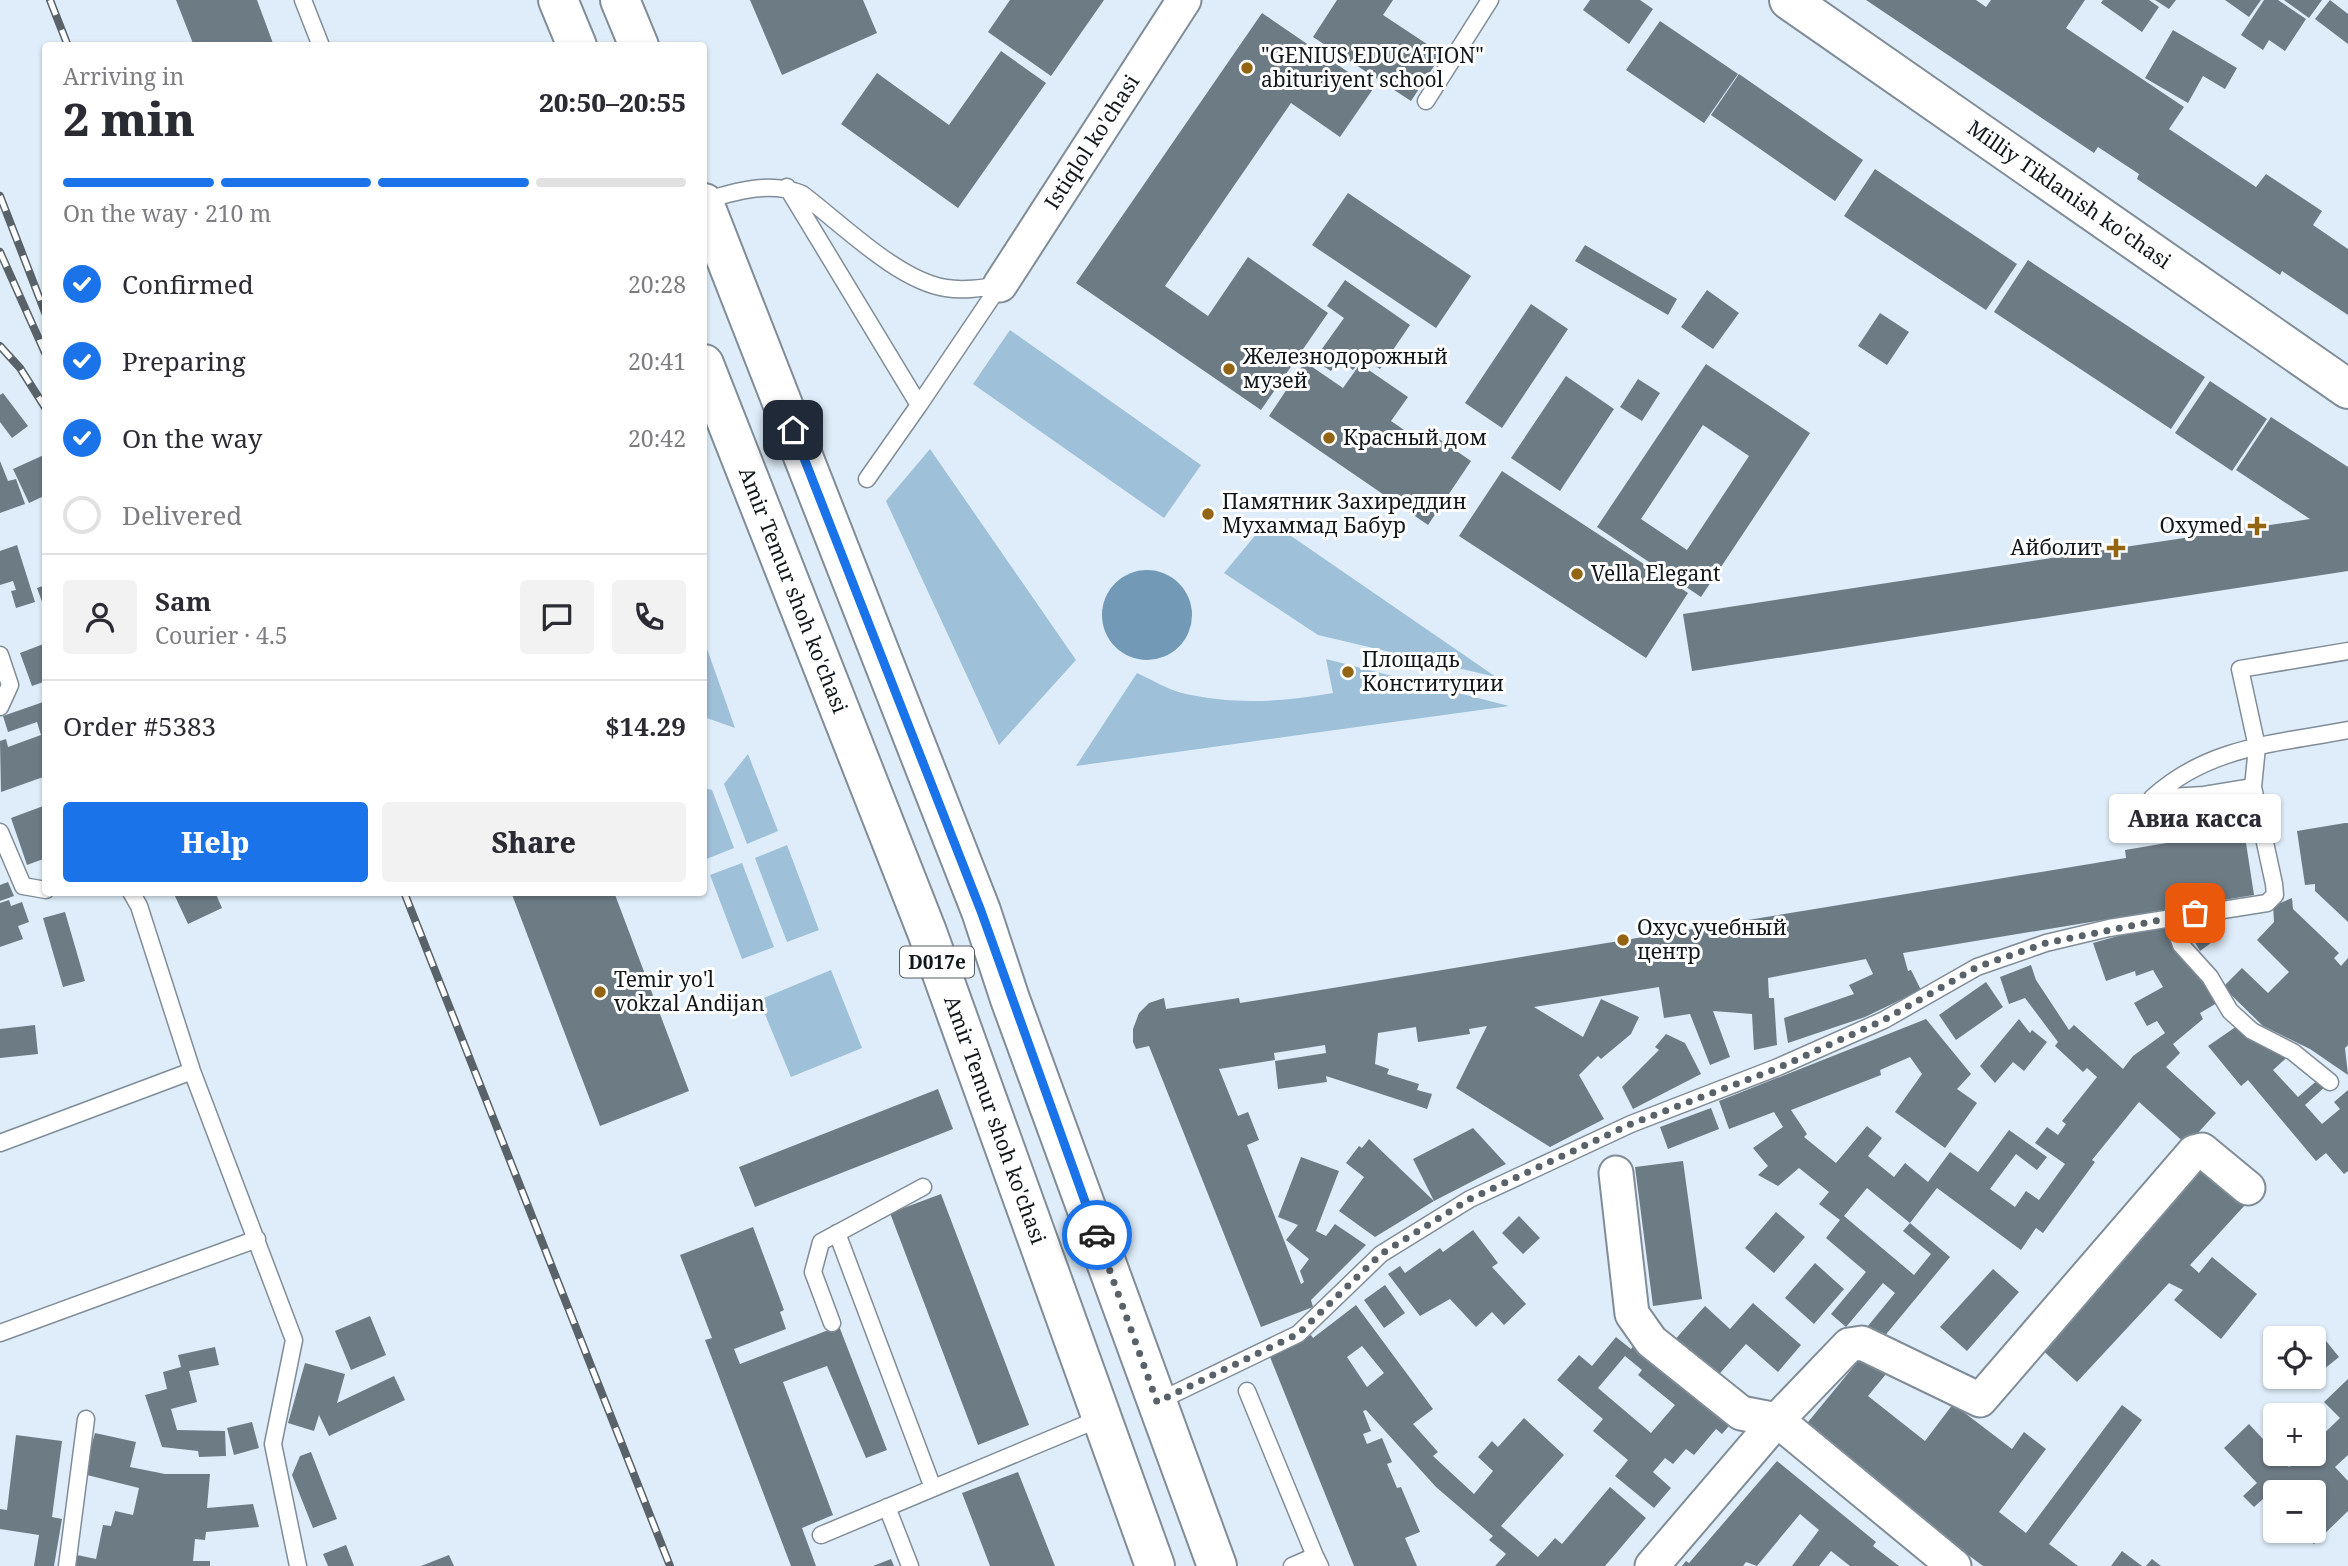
<!DOCTYPE html>
<html lang="en">
<head>
<meta charset="utf-8">
<style>
  body { margin:0; font-family:"Noto Serif",serif; background:#f2f2f3; color:#2b2b33; height:100vh; display:flex; flex-direction:column; font-size:26px; white-space:nowrap }
  * { box-sizing:border-box; margin:0 }
  p { font-size:23px; color:#7c7c81 }
  .icon { flex:none; width:38px; height:38px; fill:none; stroke:currentColor; stroke-width:2; stroke-linecap:round; stroke-linejoin:round }
  .map { position:relative; flex:1; overflow:hidden }
  .side { position:absolute; left:42px; top:42px; width:665px; height:854px; display:flex; flex-direction:column; background:#fff; border-radius:7px; box-shadow:0 2px 5px #0004 }
  .side>* { flex:none }
  .tools { position:absolute; left:2263px; top:1326px; display:grid; gap:14px }
  .tools a { display:grid; place-items:center; width:63px; height:63px; border-radius:7px; background:#fff; box-shadow:0 2px 5px #0004; font-size:35px }
  .pin { position:absolute; display:grid; place-items:center; width:60px; height:60px; color:#fff; margin:-30px; border-radius:14px; box-shadow:0 4px 10px #0006 }
  .courier { position:absolute; display:grid; place-items:center; width:70px; height:70px; margin:-35px; border:5px solid #1a73e8; border-radius:50%; background:#fff; color:#222; box-shadow:0 2px 9px #0007 }
  .bubble { position:absolute; height:49px; border-radius:7px; background:#fff; box-shadow:0 2px 5px #0004; font-size:23px; font-weight:800; line-height:49px; text-align:center }
  .overview em { font-style:normal; font-weight:800 }
  .overview div { display:flex; flex-direction:column-reverse }
  .overview { display:flex; align-items:center; justify-content:space-between; height:119px; padding:0 21px }
  h1 { font-size:46px; font-weight:800; line-height:52px }
  .bar { display:grid; grid-template-columns:repeat(4,1fr); gap:10px 7px; align-content:center; height:84px; padding:0 21px }
  .bar i { height:9px; border-radius:5px; background:#e1e1e2 }
  .bar .active { background:#1a73e8 }
  .bar p { grid-column:span 4 }
  .line { display:flex; align-items:center; gap:18px; padding:0 21px; border-top:2px solid #e1e1e2 }
  .line div { flex:1 }
  .round { display:grid; place-items:center; flex:none; width:74px; height:74px; border-radius:7px; background:#f2f2f3 }
  ol { padding:0 21px; list-style:none }
  li { display:flex; align-items:center; gap:21px; height:77px }
  li p { margin-inline-start:auto }
  li .icon { padding:7px; border-radius:50%; background:#1a73e8; color:#fff; stroke-width:4 }
  li:last-child { color:#7c7c81 }
  li i { width:38px; height:38px; border:4px solid #e1e1e2; border-radius:50% }
  .action { display:flex; gap:14px; margin-top:auto; padding:14px 21px }
  .action a { flex:1; height:80px; border-radius:7px; background:#1a73e8; color:#fff; font-size:28px; font-weight:800; line-height:80px; text-align:center }
  .action a+a { background:#f2f2f3; color:#2b2b33 }
  .map>svg:first-child { display:block }
  .green { fill:#9ec0d9 }
  .water { fill:#729ab6 }
  .building { fill:#6d7b85; fill-rule:evenodd }
  .lines { fill:none; stroke-linecap:round; stroke-linejoin:round }
  .service-casing { stroke:#808d98; stroke-width:19 }
  .minor-casing { stroke:#808d98; stroke-width:37 }
  .tertiary-casing { stroke:#808d98; stroke-width:42 }
  .primary-casing { stroke:#808d98; stroke-width:42 }
  .service { stroke:#fff; stroke-width:16 }
  .minor { stroke:#fff; stroke-width:33 }
  .tertiary { stroke:#fff; stroke-width:38 }
  .primary { stroke:#fff; stroke-width:38 }
  .rail-casing { stroke:#596268; stroke-width:8 }
  .rail { stroke:#fff; stroke-width:5; stroke-dasharray:16; stroke-linecap:butt }
  .done { stroke:#596268; stroke-width:7; stroke-dasharray:0 12.6 }
  .route { stroke:#1a73e8; stroke-width:9 }
  .poi-dot { fill:#936412; stroke:#fff; stroke-width:2.5 }
  .labels { text-anchor:middle; stroke-width:6; stroke-linejoin:round; paint-order:stroke }
  .shield { fill:#fff; stroke:#585d5f; stroke-width:2 }
  .shield-label { font-size:19px; font-weight:bold; fill:#11171a }
  .poi-label { font-size:21px; fill:#11171a; stroke:#fff; text-anchor:start }
  .street-label { font-size:21px; fill:#11171a; stroke:#fff }
</style>
</head>
<body>
<div class="map">
<svg width="2348" height="1566" viewBox="0 0 2348 1566">
  <rect width="100%" height="100%" fill="#deedf9"/>
  <path class="green" d="M1010,330L1201,465L1164,518L973,384Z
    M930,449L1076,660L999,745L886,501Z
    M1268,520L1496,677L1318,635L1224,573Z
    M705,643L735,728L704,717Z
    M1326,659L1509,706L1076,766L1137,673C1152,680 1167,689 1182,693C1232,705 1283,702 1333,693Z
    M748,754L778,831L747,844L724,784Z
    M704,788L712,790L734,848L704,860Z
    M787,845L819,930L787,942L755,858Z
    M742,863L774,947L742,959L710,875Z
    M831,970L862,1048L791,1077L759,1000Z"/>
  <path class="water" d="M1102 615a45 45 0 1 1 90 0a45 45 0 1 1-90 0Z"/>
  <path class="building" d="M176,0H257L274,46H194Z
    M750,0H863L877,33L782,75Z
    M1010,0H1104L1051,76L988,32Z
    M1337,0H1393L1383,15L1442,54L1411,101L1313,37Z
    M1590,0H1640L1653,9L1629,44L1583,10Z
    M1866,0H1976L1986,7L1991,0H2085L2066,28L2184,107L2169,129L2256,187L2266,174L2322,211L2313,225L2348,249V315L2282,271L2280,275L2137,179L2139,174L2098,147L2094,153Z
    M2103,0H2149L2159,7L2142,32L2101,3Z
    M2155,0H2176L2169,9Z
    M2225,0H2261L2249,17Z
    M2264,0H2278L2306,19L2285,51L2269,40L2263,50L2241,35Z
    M2284,0H2322L2309,18Z
    M2330,0L2348,14V44L2315,19Z
    M1262,13L1373,89L1340,137L1291,103L1165,286L1208,316L1248,257L1328,313L1261,410L1076,283Z
    M1660,21L1738,74L1704,123L1626,70Z
    M2173,30L2237,68L2225,89L2203,76L2188,103L2145,78Z
    M1001,51L1046,83L958,208L841,124L877,73L949,125Z
    M1739,74L1863,160L1835,201L1711,115Z
    M1875,169L2017,264L1986,310L1844,216Z
    M1348,193L1471,276L1436,328L1312,245Z
    M1585,245L1677,299L1668,315L1575,261Z
    M2028,260L2205,377L2171,429L1994,312Z
    M1345,280L1410,325L1380,369L1363,357L1353,370L1339,360L1331,371L1314,360L1344,318L1327,306Z
    M1707,290L1739,313L1713,349L1681,327Z
    M1531,304L1568,329L1502,428L1465,403Z
    M1880,313L1909,332L1887,365L1858,346Z
    M1305,362L1343,388L1360,364L1408,397L1391,421L1432,449L1439,439L1471,461L1428,525L1269,416Z
    M1706,364L1810,433L1701,597L1597,527ZM1703,425L1749,456L1687,550L1641,519Z
    M1566,376L1614,409L1560,491L1511,458Z
    M1638,379L1660,393L1642,421L1620,407Z
    M2210,381L2267,419L2232,471L2175,433Z
    M3,393L28,426L12,438L0,422V395Z
    M2271,417L2348,467V571L1692,671L1683,614L2310,519L2236,470Z
    M46,454V495L29,503L13,469Z
    M0,461L8,481L16,479L25,504L0,513Z
    M1502,471L1688,593L1646,658L1459,536Z
    M17,545L35,602L16,608L11,591L16,590L13,581L0,585V551Z
    M46,585V610H45L37,588Z
    M46,643V681L32,686L20,653Z
    M46,701V776L1,792L0,741L6,739L8,747L41,735L37,722L8,732L3,716Z
    M46,805V858L27,865L11,818Z
    M2345,823H2348V922L2315,891V884L2305,885L2297,831Z
    M2244,830L2254,895L1903,953L1908,971L1911,970L1921,990L1865,1017L1788,1043L1784,1018L1854,994L1849,985L1873,974L1866,959L1768,978L1769,998H1774L1777,1045L1754,1050L1752,1014L1713,1011L1730,1057L1710,1065L1690,1014L1664,1018L1659,987L1534,1007L1583,1037L1601,999L1639,1017L1631,1034L1601,1059L1598,1056L1579,1075L1604,1119L1550,1147L1456,1088L1487,1026L1469,1029L1470,1034L1418,1042L1416,1027L1378,1033L1375,1064L1389,1069L1387,1074L1419,1084L1417,1090L1432,1094L1427,1109L1326,1076L1327,1082L1278,1089L1275,1061L1326,1053L1325,1045L1274,1053L1275,1060L1219,1069L1238,1116L1248,1112L1259,1140L1247,1145L1301,1284L1304,1282L1300,1271L1309,1259L1286,1240L1298,1225L1278,1217L1301,1157L1339,1171L1316,1231L1326,1236L1335,1224L1366,1245L1311,1300L1313,1307L1261,1327L1149,1046L1136,1049L1133,1042V1029L1139,1013L1149,1003L1164,998L1166,1009L1239,998L1240,1003L1265,999L2126,858L2125,850Z
    M8,882L14,896L0,901V885Z
    M173,892H215L222,908L188,924Z
    M511,892H614L689,1091L600,1126Z
    M2292,898L2293,909L2339,953L2334,958L2341,966L2348,958V1045L2345,1048L2348,1075L2310,1049L2263,1026L2223,987L2242,968L2268,993L2289,972L2257,940L2274,922L2273,906Z
    M9,900L11,906L22,902L29,922L18,926L23,939L0,947V903Z
    M65,912L85,981L63,987L43,918Z
    M2210,915L2223,934L2200,951L2186,927Z
    M2164,923L2174,950L2203,977L2217,1003L2200,1013L2203,1019L2173,1044L2180,1053L2166,1067L2216,1113L2187,1145L2139,1102L2092,1160L2095,1162L2043,1233L2036,1228L2021,1250L1937,1188L1910,1223L1950,1257L1878,1344L1863,1332L1895,1293L1883,1283L1846,1327L1831,1314L1866,1272L1826,1238L1840,1220L1819,1204L1829,1192L1799,1168L1778,1186L1758,1175L1768,1166L1753,1148L1783,1127L1774,1112L1729,1129L1719,1101L1926,1019L1971,1074L1957,1089L1977,1103L1945,1148L1895,1112L1922,1074L1910,1057L1880,1070L1881,1075L1791,1110L1807,1134L1804,1137L1836,1163L1867,1126L1882,1138L1868,1156L1894,1177L1905,1163L1928,1182L1950,1152L1978,1172L2009,1130L2047,1157L2037,1170L2016,1154L1990,1189L2015,1207L2026,1191L2039,1200L2065,1164L2035,1143L2047,1127L2058,1135L2066,1124L2062,1121L2097,1077L2087,1068L2083,1072L2055,1046L2058,1042L2025,998L2009,1004L2000,977L2031,965L2036,980L2069,1030L2074,1025L2123,1069L2133,1056L2165,1033L2157,1021L2147,1026L2134,1003L2163,987L2153,970L2136,976L2135,971L2106,981L2093,943ZM1867,1188L1910,1223L1903,1231L1931,1254L1914,1275L1844,1216Z
    M1986,982L2003,1007L1956,1040L1939,1015Z
    M2019,1019L2030,1033L2032,1030L2047,1042L2024,1071L2013,1062L1995,1083L1980,1066Z
    M2240,1024L2292,1053L2273,1070L2298,1097L2320,1078L2327,1085L2305,1105L2322,1124L2340,1109L2334,1102L2348,1090V1171L2344,1174L2326,1153L2316,1161L2248,1080L2241,1086L2208,1046Z
    M35,1025L38,1054L0,1058V1029Z
    M1666,1034L1685,1043L1701,1074L1633,1109L1622,1087L1659,1050L1655,1047Z
    M938,1089L953,1129L755,1207L739,1167Z
    M1711,1108L1719,1129L1668,1149L1660,1127Z
    M1473,1128L1506,1164L1434,1201L1375,1237L1339,1211L1364,1177L1346,1163L1359,1146L1362,1148L1369,1139L1434,1201L1413,1159Z
    M1683,1161L1702,1299L1653,1306L1635,1167Z
    M2201,1165L2245,1205L2190,1265L2199,1273L2212,1257L2257,1294L2221,1339L2174,1300L2183,1290L2169,1283L2077,1382L2037,1345Z
    M941,1194L1029,1425L978,1445L890,1213Z
    M1776,1212L1805,1237L1774,1273L1745,1248Z
    M1519,1216L1540,1238L1523,1254L1502,1233Z
    M753,1227L784,1310L780,1312L786,1329L734,1349L740,1364L839,1326L887,1450L866,1458L827,1366L783,1382L833,1515L802,1528L816,1566H791L705,1340L712,1338L680,1255Z
    M1473,1230L1498,1263L1492,1267L1526,1304L1504,1325L1492,1312L1476,1327L1450,1299L1420,1316L1388,1274L1400,1266L1405,1273L1440,1248L1443,1252Z
    M1815,1263L1844,1289L1814,1324L1785,1298Z
    M1993,1269L2019,1292L1967,1351L1940,1327Z
    M1385,1285L1405,1313L1384,1328L1364,1300Z
    M1753,1303L1801,1345L1778,1372L1746,1344L1713,1381L1671,1344L1705,1306L1730,1329Z
    M1356,1305L1433,1409L1413,1424L1438,1452L1433,1456L1474,1494L1493,1471L1478,1457L1492,1441L1498,1447L1524,1418L1564,1455L1501,1526L1538,1557L1555,1538L1562,1544L1610,1487L1646,1518L1605,1566H1495L1506,1554L1489,1540L1493,1536L1436,1487L1366,1410L1363,1411L1371,1431L1363,1434L1367,1444L1382,1438L1392,1462L1387,1464L1397,1488L1401,1487L1420,1532L1405,1538L1417,1566H1354L1270,1357L1311,1335L1313,1338ZM1362,1346L1384,1373L1367,1387L1347,1357Z
    M370,1316L386,1355L351,1370L335,1331Z
    M2318,1331L2339,1357L2308,1382L2305,1377H2314V1339H2308Z
    M1616,1337L1631,1349L1639,1339L1734,1420L1722,1434L1716,1429L1694,1455L1686,1449L1673,1464L1665,1458L1653,1472L1671,1488L1654,1508L1615,1476L1628,1460L1593,1431L1603,1419L1557,1380L1579,1355L1592,1366ZM1625,1356L1642,1370L1638,1375L1675,1405L1651,1433L1598,1388Z
    M215,1347L219,1365L189,1371L197,1402L171,1409L177,1430L225,1431L226,1456L199,1457L198,1451L162,1447L145,1395L167,1389L163,1372L181,1367L178,1355Z
    M1868,1349L1891,1368L1868,1396L1925,1441L1953,1404L2012,1449L2024,1432L2046,1449L1999,1512L2026,1533L2122,1405L2142,1420L2049,1544L2078,1566H1983L1967,1554L1965,1557L1804,1427Z
    M305,1363L345,1374L337,1403L394,1376L405,1400L329,1436L319,1415L314,1431L288,1423Z
    M2348,1379V1455L2335,1467L2348,1481V1511L2314,1544L2298,1531H2314V1493H2275V1512L2263,1499L2254,1507L2243,1496L2257,1483L2224,1448L2249,1424L2289,1467L2302,1454H2314V1443L2340,1418L2324,1402Z
    M252,1422L259,1448L234,1455L227,1428Z
    M95,1433L136,1442L130,1467L165,1474H210L207,1508L253,1504L259,1527L206,1532L205,1540L195,1539L193,1561H210V1566H75L77,1555L96,1559L103,1525L111,1526L115,1511L133,1515L139,1488L83,1474Z
    M16,1435L62,1441L52,1517L62,1519L54,1566H34L39,1535L0,1529V1509L7,1510Z
    M311,1452L337,1519L313,1528L292,1475L300,1456Z
    M1777,1461L1876,1542L1873,1546L1899,1566H1850L1831,1551L1819,1566H1792L1819,1530L1800,1514L1757,1566L1746,1562L1743,1566H1682L1686,1561L1689,1563Z
    M1018,1472L1055,1566H990L962,1493Z
    M346,1545L354,1566H328L323,1554Z
    M2122,1551L2142,1566H2111Z
    M449,1555L454,1566H421Z
    M891,1559L894,1566H873Z
    M2152,1559L2161,1566H2146Z"/>
  <g class="lines">
    <defs>
      <path id="service" d="M303,0L321,46
        M1426,101L1490,0
        M787,187L919,405L1000,285
        M704,201C736,191 770,181 802,194C841,223 898,281 946,288C964,291 982,288 1000,285
        M867,479L919,405
        M0,655L10,685L0,707
        M2152,798L2204,795L2253,787L2257,747L2240,669L2348,651
        M2152,798C2209,746 2275,744 2348,730
        M0,832L23,886L46,890
        M131,892L139,906L192,1071L294,1340L273,1444L298,1566
        M2171,917L2181,945L2210,977L2230,1011L2252,1031L2293,1052L2330,1082
        M0,1143L192,1071
        M837,1233L933,1488
        M832,1323L813,1272L821,1242L923,1187
        M0,1333L257,1239
        M1247,1391L1315,1556
        M1157,1402L1298,1334L1381,1254L1470,1199L1631,1124L1778,1067L1884,1020L1977,967L2046,943L2109,928L2267,903L2275,895L2274,884L2253,787
        M887,1507L910,1566
        M821,1535L1101,1418
        M67,1566L86,1419
        M1292,1566L1315,1556L1320,1566"/>
      <g id="minor">
        <path id="s1" d="M1000,285L1184,0"/>
        <path d="M1616,1173L1632,1314L1651,1341L1741,1413L1777,1420L1954,1566"/>
        <path d="M1652,1566L1777,1420L1849,1345L1862,1343L1980,1400L2194,1152L2202,1150L2248,1188"/>
      </g>
      <g id="tertiary">
        <path id="s2" d="M1789,0L2348,389"/>
      </g>
      <g id="primary">
        <path d="M558,0L577,46"/>
        <path d="M620,0L639,46"/>
        <path d="M704,203L981,911L1010,999L1217,1566"/>
        <path id="s3" d="M704,364L927,932L1155,1566"/>
      </g>
    </defs>
    <use href="#service" class="service-casing"/>
    <use href="#minor" class="minor-casing"/>
    <use href="#tertiary" class="tertiary-casing"/>
    <use href="#primary" class="primary-casing"/>
    <use href="#service" class="service"/>
    <use href="#minor" class="minor"/>
    <use href="#tertiary" class="tertiary"/>
    <use href="#primary" class="primary"/>
    <defs>
      <path id="rail" d="M50,0L68,46
        M0,196L46,315
        M0,252L46,355
        M0,346L20,368L46,409
        M404,892L670,1566"/>
    </defs>
    <use href="#rail" class="rail-casing"/>
    <use href="#rail" class="rail"/>
  </g>
  <g class="lines">
    <path class="done" d="M1097,1235L1157,1402L1298,1334L1381,1254L1470,1199L1631,1124L1778,1068L1884,1020L1977,967L2046,943L2195,913"/>
    <path class="route" d="M793,430L981,911L1097,1235"/>
  </g>
  <g class="poi-dot">
    <circle cx="1247" cy="68" r="7"/>
    <circle cx="1229" cy="369" r="7"/>
    <circle cx="1329" cy="438" r="7"/>
    <circle cx="1208" cy="514" r="7"/>
    <path d="M2253.5 515.5h7v7h7v7h-7v7h-7v-7h-7v-7h7z"/>
    <path d="M2112.5 537.5h7v7h7v7h-7v7h-7v-7h-7v-7h7z"/>
    <circle cx="1577" cy="574" r="7"/>
    <circle cx="1348" cy="672" r="7"/>
    <circle cx="1623" cy="940" r="7"/>
    <circle cx="600" cy="992" r="7"/>
  </g>
  <g class="labels">
    <rect class="shield" x="900" y="946.5" width="74" height="31" rx="5"/>
    <g class="shield-label">
      <text x="937" y="969">D017e</text>
    </g>
    <g class="poi-label">
      <text x="1261" y="63">"GENIUS EDUCATION"<tspan x="1261" dy="24">abituriyent school</tspan></text>
      <text x="1243" y="364">Железнодорожный<tspan x="1243" dy="24">музей</tspan></text>
      <text x="1343" y="445">Красный дом</text>
      <text x="1222" y="509">Памятник Захиреддин<tspan x="1222" dy="24">Мухаммад Бабур</tspan></text>
      <text x="2243" y="533" text-anchor="end">Oxymed</text>
      <text x="2102" y="555" text-anchor="end">Айболит</text>
      <text x="1591" y="581">Vella Elegant</text>
      <text x="1362" y="667">Площадь<tspan x="1362" dy="24">Конституции</tspan></text>
      <text x="1637" y="935">Охус учебный<tspan x="1637" dy="24">центр</tspan></text>
      <text x="614" y="987">Temir yo'l<tspan x="614" dy="24">vokzal Andijan</tspan></text>
    </g>
    <g class="street-label">
      <text dy="7" stroke="none"><textPath href="#s1" startOffset="170">Istiqlol ko'chasi</textPath></text>
      <text dy="7" stroke="none"><textPath href="#s2" startOffset="341">Milliy Tiklanish ko'chasi</textPath></text>
      <text dy="7" stroke="none"><textPath href="#s3" startOffset="243">Amir Temur shoh ko'chasi</textPath></text>
      <text dy="7" stroke="none"><textPath href="#s3" startOffset="810">Amir Temur shoh ko'chasi</textPath></text>
    </g>
  </g>
</svg>
<div class="tools">
<a><svg class="icon" aria-label="locate" viewBox="0 0 24 24"><circle cx="12" cy="12" r="6"/><path d="M12 2v4M12 18v4M2 12h4M18 12h4"/></svg></a>
<a>+</a>
<a>−</a>
</div>
<div class="pin" style="left:2195px;top:913px;background:#ea580c"><svg class="icon" aria-label="bag" viewBox="0 0 24 24"><path d="M5 8h14l-1 12H6zM9 8a3 3 0 0 1 6 0"/></svg></div>
<div class="pin" style="left:793px;top:430px;background:#1f2937"><svg class="icon" aria-label="home" viewBox="0 0 24 24"><path d="M3 11l9-7 9 7M6 9v11h12V9"/></svg></div>
<div class="courier" style="left:1097px;top:1235px"><svg class="icon" aria-label="car" viewBox="0 0 24 24"><path d="M5 17H2v-5l4-1 3-4h7l3 4 3 1v5h-3M9 17h6M6 11h13"/><circle cx="7" cy="17" r="2"/><circle cx="17" cy="17" r="2"/></svg></div>
<div class="bubble" style="left:2109px;top:794px;width:172px">Авиа касса</div>
<section class="side">
<div class="overview"><div><h1>2 min</h1><p>Arriving in</p></div><em>20:50–20:55</em></div>
<div class="bar"><i class="active"></i><i class="active"></i><i class="active"></i><i></i><p>On the way · 210 m</p></div>
<ol>
<li><svg class="icon" aria-label="check" viewBox="0 0 24 24"><path d="M5 12l5 5 9-10"/></svg>Confirmed<p>20:28</p></li>
<li><svg class="icon" aria-label="check" viewBox="0 0 24 24"><path d="M5 12l5 5 9-10"/></svg>Preparing<p>20:41</p></li>
<li><svg class="icon" aria-label="check" viewBox="0 0 24 24"><path d="M5 12l5 5 9-10"/></svg>On the way<p>20:42</p></li>
<li><i></i>Delivered</li>
</ol>
<div class="line" style="height:126px"><a class="round"><svg class="icon" aria-label="person" viewBox="0 0 24 24"><circle cx="12" cy="8" r="4"/><path d="M4 21q1-7 8-7t8 7"/></svg></a><div><b>Sam</b><p>Courier · 4.5</p></div><a class="round"><svg class="icon" aria-label="chat" viewBox="0 0 24 24"><path d="M4 5h16v11H9l-5 4z"/></svg></a><a class="round"><svg class="icon" aria-label="phone" viewBox="0 0 24 24"><path d="M5 4h4l2 5-3 2q2 4 5 5l2-3 5 2v4C11 20 4 13 5 4z"/></svg></a></div>
<div class="line" style="height:91px"><div>Order #5383</div><b>$14.29</b></div>
<div class="action"><a>Help</a><a>Share</a></div>
</section>
</div>
</body>
</html>
